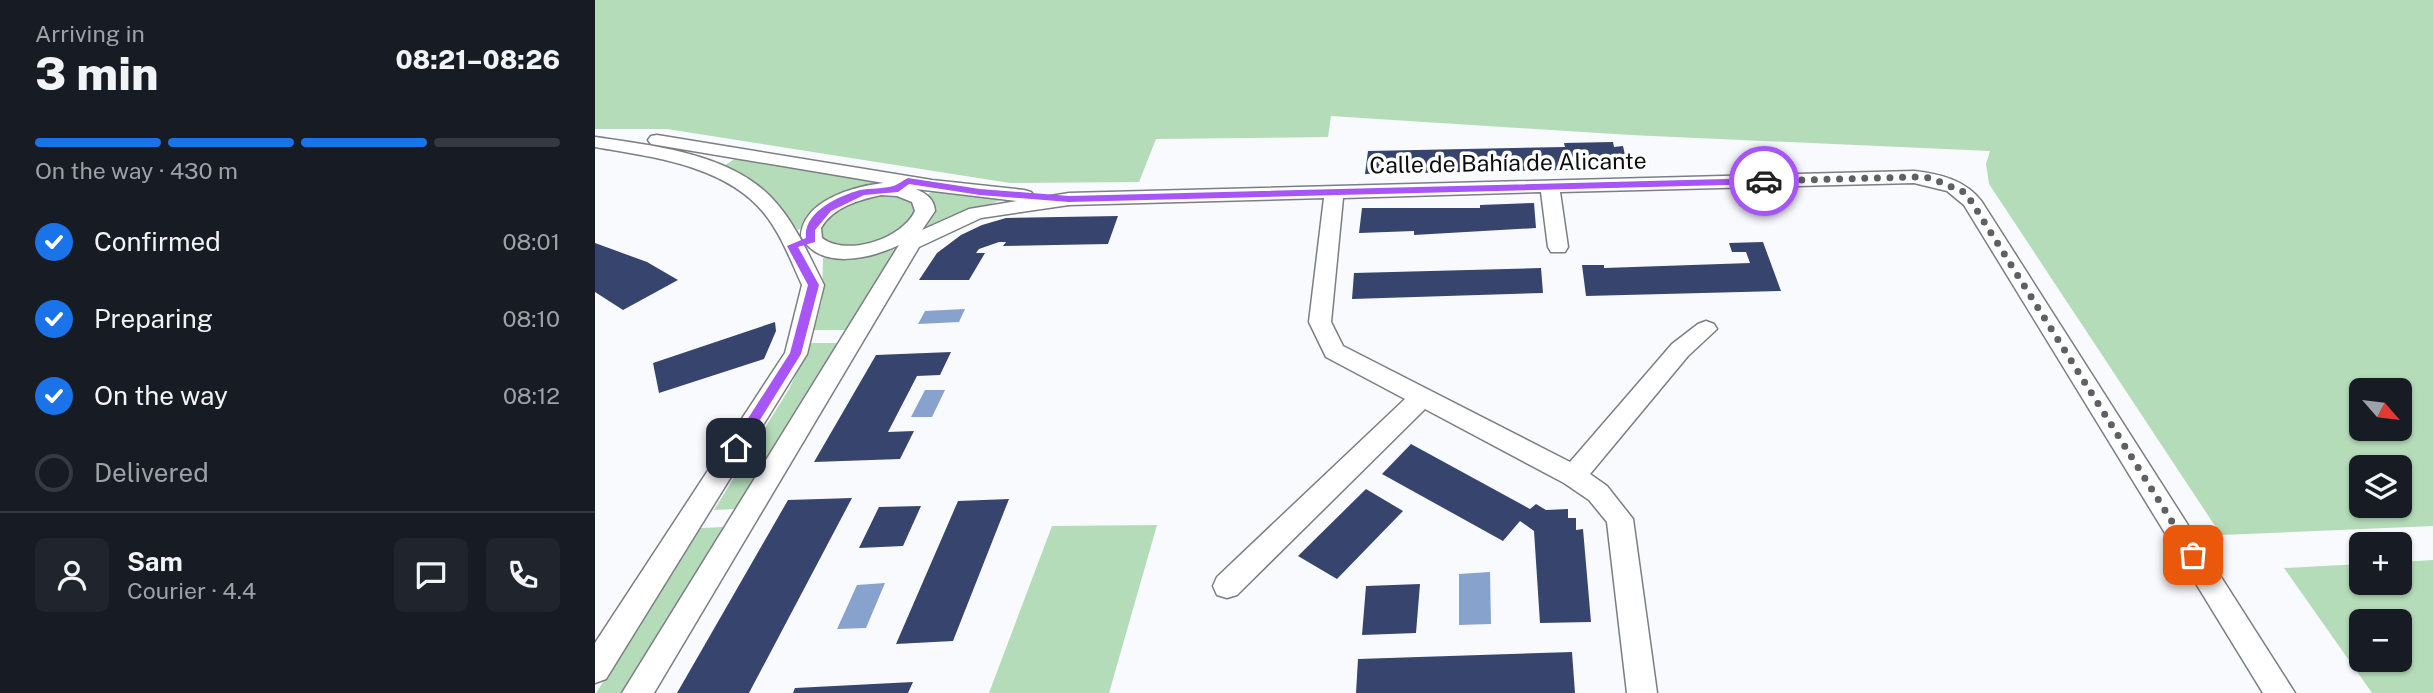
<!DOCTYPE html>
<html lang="en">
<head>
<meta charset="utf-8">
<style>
  body { margin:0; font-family:"Public Sans",sans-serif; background:#20242c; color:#f1f3f6; height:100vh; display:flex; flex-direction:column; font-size:26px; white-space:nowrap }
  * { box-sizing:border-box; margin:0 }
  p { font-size:23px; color:#9ea1a6 }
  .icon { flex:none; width:38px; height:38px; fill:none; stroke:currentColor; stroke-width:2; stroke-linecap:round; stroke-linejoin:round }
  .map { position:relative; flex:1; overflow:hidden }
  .panel { display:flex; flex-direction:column; background:#171b24; width:595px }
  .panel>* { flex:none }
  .needle { width:46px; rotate:118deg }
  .tools { position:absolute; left:1754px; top:378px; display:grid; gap:14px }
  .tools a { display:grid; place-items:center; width:63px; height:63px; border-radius:10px; background:#171b24; box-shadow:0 2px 5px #0004; font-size:35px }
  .pin { position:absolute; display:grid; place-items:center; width:60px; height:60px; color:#fff; margin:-30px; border-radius:14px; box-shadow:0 4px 10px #0006 }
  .courier { position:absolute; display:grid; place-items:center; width:70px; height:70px; margin:-35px; border:5px solid #a855f7; border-radius:50%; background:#fff; color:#222; box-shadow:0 2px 9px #0007 }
  .head em { font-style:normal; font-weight:800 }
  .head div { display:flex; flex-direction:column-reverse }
  .head { display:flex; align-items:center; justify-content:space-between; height:119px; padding:0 35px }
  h1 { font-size:46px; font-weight:800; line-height:52px }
  .bar { display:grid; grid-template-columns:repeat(4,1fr); gap:10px 7px; align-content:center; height:84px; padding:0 35px }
  .bar i { height:9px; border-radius:5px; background:#363941 }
  .bar .active { background:#1a73e8 }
  .bar p { grid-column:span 4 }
  .line { display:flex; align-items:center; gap:18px; padding:0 35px; border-top:2px solid #363941 }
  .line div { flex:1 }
  .round { display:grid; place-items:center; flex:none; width:74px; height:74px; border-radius:10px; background:#20242c }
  ol { padding:0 35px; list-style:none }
  li { display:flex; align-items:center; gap:21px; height:77px }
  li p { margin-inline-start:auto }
  li .icon { padding:7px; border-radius:50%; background:#1a73e8; color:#fff; stroke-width:4 }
  li:last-child { color:#9ea1a6 }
  li i { width:38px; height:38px; border:4px solid #363941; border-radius:50% }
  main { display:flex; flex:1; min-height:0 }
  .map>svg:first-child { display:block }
  .green { fill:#b5dcb8; fill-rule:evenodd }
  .water { fill:#88a2ce }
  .building { fill:#37456e }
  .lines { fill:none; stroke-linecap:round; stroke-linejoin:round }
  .minor-casing { stroke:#7c7e83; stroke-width:3 }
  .minor { fill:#fff; fill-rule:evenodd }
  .route { fill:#a855f7 }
  .done { stroke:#5f6063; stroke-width:7; stroke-dasharray:0 12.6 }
  .labels { text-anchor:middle; stroke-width:7; stroke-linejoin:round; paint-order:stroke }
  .street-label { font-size:23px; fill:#0c0d0f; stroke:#fff }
</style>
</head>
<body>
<main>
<section class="panel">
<div class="head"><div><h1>3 min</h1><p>Arriving in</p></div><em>08:21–08:26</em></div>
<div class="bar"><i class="active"></i><i class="active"></i><i class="active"></i><i></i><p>On the way · 430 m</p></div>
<ol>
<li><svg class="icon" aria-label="check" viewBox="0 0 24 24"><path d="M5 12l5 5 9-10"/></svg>Confirmed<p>08:01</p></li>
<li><svg class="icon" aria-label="check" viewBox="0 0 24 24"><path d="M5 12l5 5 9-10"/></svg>Preparing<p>08:10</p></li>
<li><svg class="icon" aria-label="check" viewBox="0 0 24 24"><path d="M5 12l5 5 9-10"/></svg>On the way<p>08:12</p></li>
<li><i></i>Delivered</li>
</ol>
<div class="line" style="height:126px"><a class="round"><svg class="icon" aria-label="person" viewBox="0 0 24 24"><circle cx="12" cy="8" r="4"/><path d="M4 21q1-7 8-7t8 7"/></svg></a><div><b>Sam</b><p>Courier · 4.4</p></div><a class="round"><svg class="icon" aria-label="chat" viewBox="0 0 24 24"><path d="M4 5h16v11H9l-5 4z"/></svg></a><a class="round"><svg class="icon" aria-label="phone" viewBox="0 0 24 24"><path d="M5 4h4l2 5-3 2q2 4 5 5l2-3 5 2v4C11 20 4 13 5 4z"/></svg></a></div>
</section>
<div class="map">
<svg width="1838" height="693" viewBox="0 0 1838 693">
  <rect width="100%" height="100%" fill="#f8fafe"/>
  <path class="green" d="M0,0H1838V526L1626,535L1394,184L1391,164L1395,151L1035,135L736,116L733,137L561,139L544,182L415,183L72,129H0ZM1766,390H1804V429H1766ZM1766,467H1804V506H1766Z
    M148,154L293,182L203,230L179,200L125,168Z
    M338,191L406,198V200L337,227H328L333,194Z
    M285,193L317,198L322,210L315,224L284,242L247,248L223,238L224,225L237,211Z
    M299,245L301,250L251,330H219L227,301L228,258Z
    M216,343H243L140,509L119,510L194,389Z
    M562,525L514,693H394L457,526Z
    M129,527L26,693H1L106,528Z
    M1838,560V693H1777L1689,568L1766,564V583H1804V562ZM1766,621H1804V660H1766Z"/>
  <path class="water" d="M370,309L364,322L323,324L330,311Z
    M330,390H350L337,417H316Z
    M895,572L896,624L864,625V574Z
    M290,583L271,628L242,629L262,585Z"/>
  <path class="building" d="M1018,142L1019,147L1028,146L1032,164L972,166L973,170L770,174L773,151L970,147L969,143Z
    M939,203L941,228L819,235V231L764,233L767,208H885V205Z
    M523,216L513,244L408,246L411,242H404L384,249L381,253H390L374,280H324L342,253L366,235L387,225L411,218Z
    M1168,242L1186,291L991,296L987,265H1009V268L1155,263L1151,252H1137L1134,243Z
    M0,243L52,262L83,280L28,310L0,292Z
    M946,268L948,293L757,299L759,273Z
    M180,322L181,331L169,359L64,393L58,363Z
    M356,352L345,375L322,376L293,432L319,431L305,459L219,462L281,355Z
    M816,444L935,509L941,504L951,510L973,509V518H981V530L988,529L996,622L945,623L939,531L925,521L908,541L787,474Z
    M771,489L808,511L742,579L703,556Z
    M257,498L154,693H82L193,500Z
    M414,499L358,641L301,644L363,501Z
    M326,506L308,546L264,548L284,507Z
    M825,584L821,633L767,635L771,586Z
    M977,652L980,693H761L763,659Z
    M318,682L313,693H198L200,688Z"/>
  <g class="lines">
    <defs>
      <path id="minor" d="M62,135L337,180L429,190L436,192L439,196L437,199L474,193L1319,171C1345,174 1371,180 1387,202L1700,693H1668L1369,205L1352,191L1319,183L965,192L973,247L970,252H956L953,247L946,192L748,198L736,322L748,346L975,462L1077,344L1103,324L1111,321L1119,324L1122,329L1093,356L995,474L1012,486L1038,519L1062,693H1032L1012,522L994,500L969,483L830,409L642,595L632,598L622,595L618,586L622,577L810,399L731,357L714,322L729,198L474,205L386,218L324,247L59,693H27L304,245C275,259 224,271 206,236C208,200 260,186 289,183L56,144L53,140L56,136ZM321,189L422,201L374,209L327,230L340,211C339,199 332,194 321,189ZM286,195L302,196L317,202L320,211C307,239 252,257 227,238L226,228C238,207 264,200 286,195Z
        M0,137C61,146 142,154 183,205C203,229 215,258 229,285L212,354L11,679L0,683V643L190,353L207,285C196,261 186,234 169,213C130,165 57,157 0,147Z"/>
    </defs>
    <use href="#minor" class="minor-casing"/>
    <use href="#minor" class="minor"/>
  </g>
  <path class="route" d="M313,178L385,189L474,196L1169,178L1174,181L1169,184L474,202L385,195L314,184L303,192L269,195L236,211L220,230V242L203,247L224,285L206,354L145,452H136V445L195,353L213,285L192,246L211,238C208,212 244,196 265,190C276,188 288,189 298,186C303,185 308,180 313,178Z"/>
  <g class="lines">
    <path class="done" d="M1169,181L1319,177L1336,178L1371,193L1598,555"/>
  </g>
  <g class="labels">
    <g class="street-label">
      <text transform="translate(913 163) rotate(-1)" y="8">Calle de Bahía de Alicante</text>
    </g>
  </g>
</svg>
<div class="tools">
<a><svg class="needle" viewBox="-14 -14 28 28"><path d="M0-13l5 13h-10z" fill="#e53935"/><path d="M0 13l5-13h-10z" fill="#9ea1a6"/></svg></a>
<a><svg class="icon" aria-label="layers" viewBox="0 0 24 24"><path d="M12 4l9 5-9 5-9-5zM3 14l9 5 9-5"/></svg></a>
<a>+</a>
<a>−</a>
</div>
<div class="pin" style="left:1598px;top:555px;background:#ea580c"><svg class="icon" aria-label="bag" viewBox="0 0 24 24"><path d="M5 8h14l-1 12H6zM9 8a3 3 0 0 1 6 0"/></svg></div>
<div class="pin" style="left:141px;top:448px;background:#1f2937"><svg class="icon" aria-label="home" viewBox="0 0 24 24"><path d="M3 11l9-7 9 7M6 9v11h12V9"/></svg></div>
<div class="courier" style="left:1169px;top:181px"><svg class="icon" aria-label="car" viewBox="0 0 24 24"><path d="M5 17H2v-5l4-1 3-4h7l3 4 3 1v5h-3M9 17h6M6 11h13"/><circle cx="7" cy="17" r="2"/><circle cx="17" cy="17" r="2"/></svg></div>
</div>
</main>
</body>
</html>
